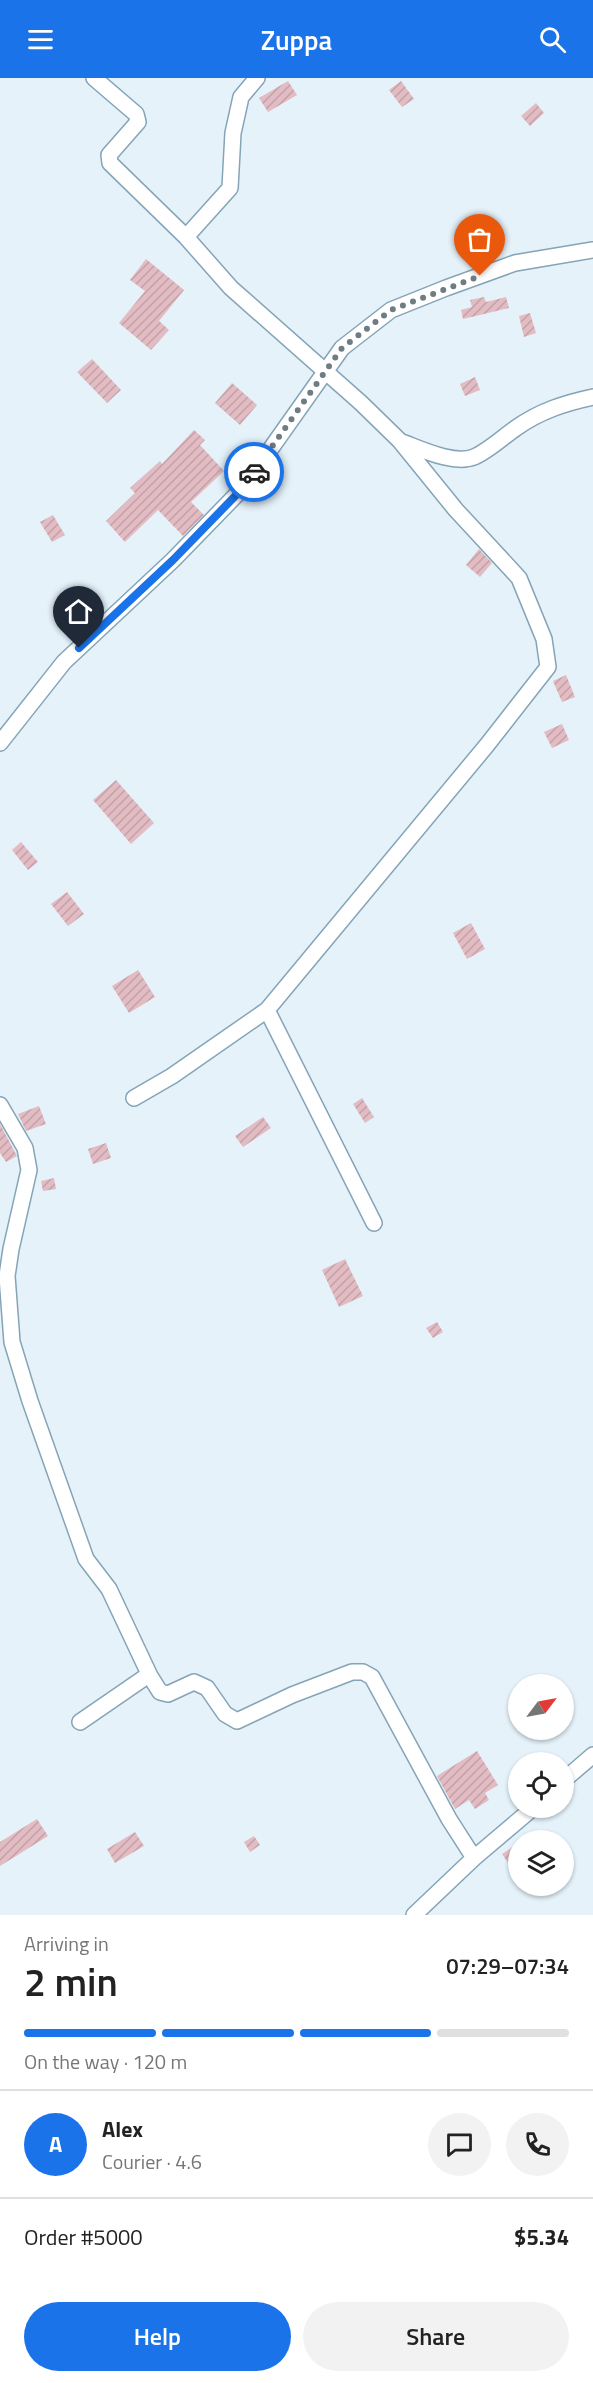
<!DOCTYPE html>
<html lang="en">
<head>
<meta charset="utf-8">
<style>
  body { margin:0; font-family:"Titillium Web",sans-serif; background:#f2f2f2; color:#222; height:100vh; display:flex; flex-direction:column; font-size:22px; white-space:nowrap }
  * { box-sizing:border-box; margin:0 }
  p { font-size:20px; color:#767676 }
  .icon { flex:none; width:33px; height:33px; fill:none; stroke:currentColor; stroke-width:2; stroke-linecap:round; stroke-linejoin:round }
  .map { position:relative; height:1837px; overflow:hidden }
  .sheet { display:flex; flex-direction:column; background:#fff; flex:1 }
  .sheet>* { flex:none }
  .needle { width:39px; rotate:58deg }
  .tools { position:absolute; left:508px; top:1596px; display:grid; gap:12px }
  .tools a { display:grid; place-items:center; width:66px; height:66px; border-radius:50%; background:#fff; box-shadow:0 2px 4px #0004; font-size:30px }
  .pin { position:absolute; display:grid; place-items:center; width:51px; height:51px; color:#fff; margin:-62px -26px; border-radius:50% 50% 50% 0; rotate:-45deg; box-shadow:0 0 6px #0007 }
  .pin .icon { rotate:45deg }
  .courier { position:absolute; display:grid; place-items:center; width:60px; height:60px; margin:-30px; border:4px solid #1a73e8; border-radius:50%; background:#fff; color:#222; box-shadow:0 2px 8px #0007 }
  .overview em { font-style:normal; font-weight:600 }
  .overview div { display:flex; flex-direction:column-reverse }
  .overview { display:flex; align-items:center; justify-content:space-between; height:102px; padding:0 24px }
  h1 { font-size:39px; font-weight:600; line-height:45px }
  .bar { display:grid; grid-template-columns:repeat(4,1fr); gap:9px 6px; align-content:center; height:72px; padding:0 24px }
  .bar i { height:8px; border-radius:4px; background:#e0e0e0 }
  .bar .selected { background:#1a73e8 }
  .bar p { grid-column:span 4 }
  .line { display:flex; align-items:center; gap:15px; padding:0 24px; border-top:2px solid #e0e0e0 }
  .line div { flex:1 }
  .round { display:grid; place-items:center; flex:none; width:63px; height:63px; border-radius:32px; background:#f2f2f2 }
  .button { display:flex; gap:12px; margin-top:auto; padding:12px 24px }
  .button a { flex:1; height:69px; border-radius:36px; background:#1a73e8; color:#fff; font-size:24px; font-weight:600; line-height:69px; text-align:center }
  .button a+a { background:#f2f2f2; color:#222 }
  header { display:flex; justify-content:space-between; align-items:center; height:78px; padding:0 24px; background:#1a73e8; color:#fff; font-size:27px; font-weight:600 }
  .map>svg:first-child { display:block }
  .building { fill:url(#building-hatch) }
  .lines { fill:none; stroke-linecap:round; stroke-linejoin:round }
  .street-casing { stroke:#84a4b7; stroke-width:18 }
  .street { stroke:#fff; stroke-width:15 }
  .done { stroke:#6e7c84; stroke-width:6; stroke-dasharray:0 10.8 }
  .route { stroke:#1a73e8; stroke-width:8 }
</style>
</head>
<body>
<header><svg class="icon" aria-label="menu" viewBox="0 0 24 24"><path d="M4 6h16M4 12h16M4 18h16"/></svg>Zuppa<svg class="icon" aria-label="search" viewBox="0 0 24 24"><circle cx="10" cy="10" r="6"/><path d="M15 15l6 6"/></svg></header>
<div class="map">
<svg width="593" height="1837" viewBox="0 0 593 1837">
  <defs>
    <pattern id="building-hatch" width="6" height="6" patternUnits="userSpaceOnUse" patternTransform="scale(1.5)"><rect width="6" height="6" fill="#e2bcc2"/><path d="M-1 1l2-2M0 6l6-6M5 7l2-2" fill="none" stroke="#c2a2a8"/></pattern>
  </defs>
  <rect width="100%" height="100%" fill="#e5f2fa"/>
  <path class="building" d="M288,3L297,17L268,34L259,20Z
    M401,3L414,21L402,29L389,12Z
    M536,25L544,35L530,48L521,38Z
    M146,181L184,212L159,243L169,252L151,272L119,245L145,213L130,202Z
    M484,219L486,224L506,219L509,230L463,241L461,232L472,229L470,222Z
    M530,235L536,255L524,259L519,238Z
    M92,281L121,312L107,325L77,294Z
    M475,299L480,312L465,318L460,306Z
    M232,305L257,327L240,347L215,325Z
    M194,352L205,362L200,367L224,393L191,424L204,437L183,458L158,432L125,464L106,443L135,415L130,410L160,383L162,386Z
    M53,437L65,457L52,464L40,444Z
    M479,471L492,485L480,499L466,487Z
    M566,597L575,619L562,624L553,603Z
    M562,646L569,662L552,670L544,654Z
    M116,702L154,745L131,766L93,722Z
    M21,764L38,784L28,792L12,772Z
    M67,814L84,836L68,848L51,826Z
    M471,845L485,871L467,881L453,855Z
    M138,892L155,919L129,935L112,908Z
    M362,1020L374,1039L365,1045L353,1026Z
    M39,1028L46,1046L26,1053L18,1036Z
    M263,1039L271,1050L243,1069L235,1058Z
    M0,1046L17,1078L6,1084L0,1075Z
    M106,1065L111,1080L93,1086L88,1071Z
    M54,1100L56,1111L43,1113L41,1103Z
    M345,1181L363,1218L339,1229L322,1192Z
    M437,1244L443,1254L433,1260L426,1250Z
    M477,1673L498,1707L485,1715L489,1722L475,1731L469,1722L455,1731L437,1698Z
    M37,1741L48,1758L0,1788V1764Z
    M135,1754L144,1768L115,1785L107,1771Z
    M254,1758L260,1767L250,1774L244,1764Z
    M519,1765V1801L502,1776Z"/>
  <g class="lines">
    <defs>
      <path id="street" d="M94,0L136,36L138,44L109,77L110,85L186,159L231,210L361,325L400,363L456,432L519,500L544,561L548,589L487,667L267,932L172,998L134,1020
        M186,159L230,110L233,55L241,19L257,0
        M402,364C421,371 454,387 474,379C488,373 503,359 516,350C540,333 565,325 593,319
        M0,665L64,584L173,482L243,410L342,270L391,232L446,210L515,185L593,172
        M267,932L374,1145
        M0,1027L25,1070L29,1092L11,1171L7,1198L12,1264L30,1323L86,1481L109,1511L150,1598
        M80,1644L144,1600L150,1598L160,1614L168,1616L194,1604L207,1610L225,1636L237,1643L292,1617L352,1594H363L372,1599L449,1741L474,1780
        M564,1702L593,1677
        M414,1837L474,1780L533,1730"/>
    </defs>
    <use href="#street" class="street-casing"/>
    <use href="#street" class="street"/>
  </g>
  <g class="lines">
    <path class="done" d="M254,394L342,270L391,232L480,198"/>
    <path class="route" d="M79,570L173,482L243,410L254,394"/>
  </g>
</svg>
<div class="tools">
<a><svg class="needle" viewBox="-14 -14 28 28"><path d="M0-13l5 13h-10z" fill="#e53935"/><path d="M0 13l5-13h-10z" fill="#767676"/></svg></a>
<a><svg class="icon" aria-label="locate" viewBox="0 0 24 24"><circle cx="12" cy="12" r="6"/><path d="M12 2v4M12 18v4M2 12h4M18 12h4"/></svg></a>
<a><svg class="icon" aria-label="layers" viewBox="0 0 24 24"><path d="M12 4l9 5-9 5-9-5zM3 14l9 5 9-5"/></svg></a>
</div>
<div class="pin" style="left:480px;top:198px;background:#ea580c"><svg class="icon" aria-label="bag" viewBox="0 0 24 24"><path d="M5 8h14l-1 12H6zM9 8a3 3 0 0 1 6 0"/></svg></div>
<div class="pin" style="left:79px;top:570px;background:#1f2937"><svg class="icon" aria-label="home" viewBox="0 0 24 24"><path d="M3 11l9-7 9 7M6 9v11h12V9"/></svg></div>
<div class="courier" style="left:254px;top:394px"><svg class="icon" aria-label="car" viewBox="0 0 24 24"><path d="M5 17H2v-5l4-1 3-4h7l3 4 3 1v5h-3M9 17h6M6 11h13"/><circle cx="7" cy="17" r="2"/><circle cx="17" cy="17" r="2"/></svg></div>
</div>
<section class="sheet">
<div class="overview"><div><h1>2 min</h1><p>Arriving in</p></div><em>07:29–07:34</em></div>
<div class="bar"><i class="selected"></i><i class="selected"></i><i class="selected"></i><i></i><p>On the way · 120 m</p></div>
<div class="line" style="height:108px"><b class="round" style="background:#1a73e8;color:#fff">A</b><div><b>Alex</b><p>Courier · 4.6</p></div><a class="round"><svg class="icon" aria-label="chat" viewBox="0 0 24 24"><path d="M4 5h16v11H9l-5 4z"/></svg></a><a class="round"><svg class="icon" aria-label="phone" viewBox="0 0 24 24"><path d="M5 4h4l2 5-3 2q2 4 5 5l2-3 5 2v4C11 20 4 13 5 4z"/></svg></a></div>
<div class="line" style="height:78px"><div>Order #5000</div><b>$5.34</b></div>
<div class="button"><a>Help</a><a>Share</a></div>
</section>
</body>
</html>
